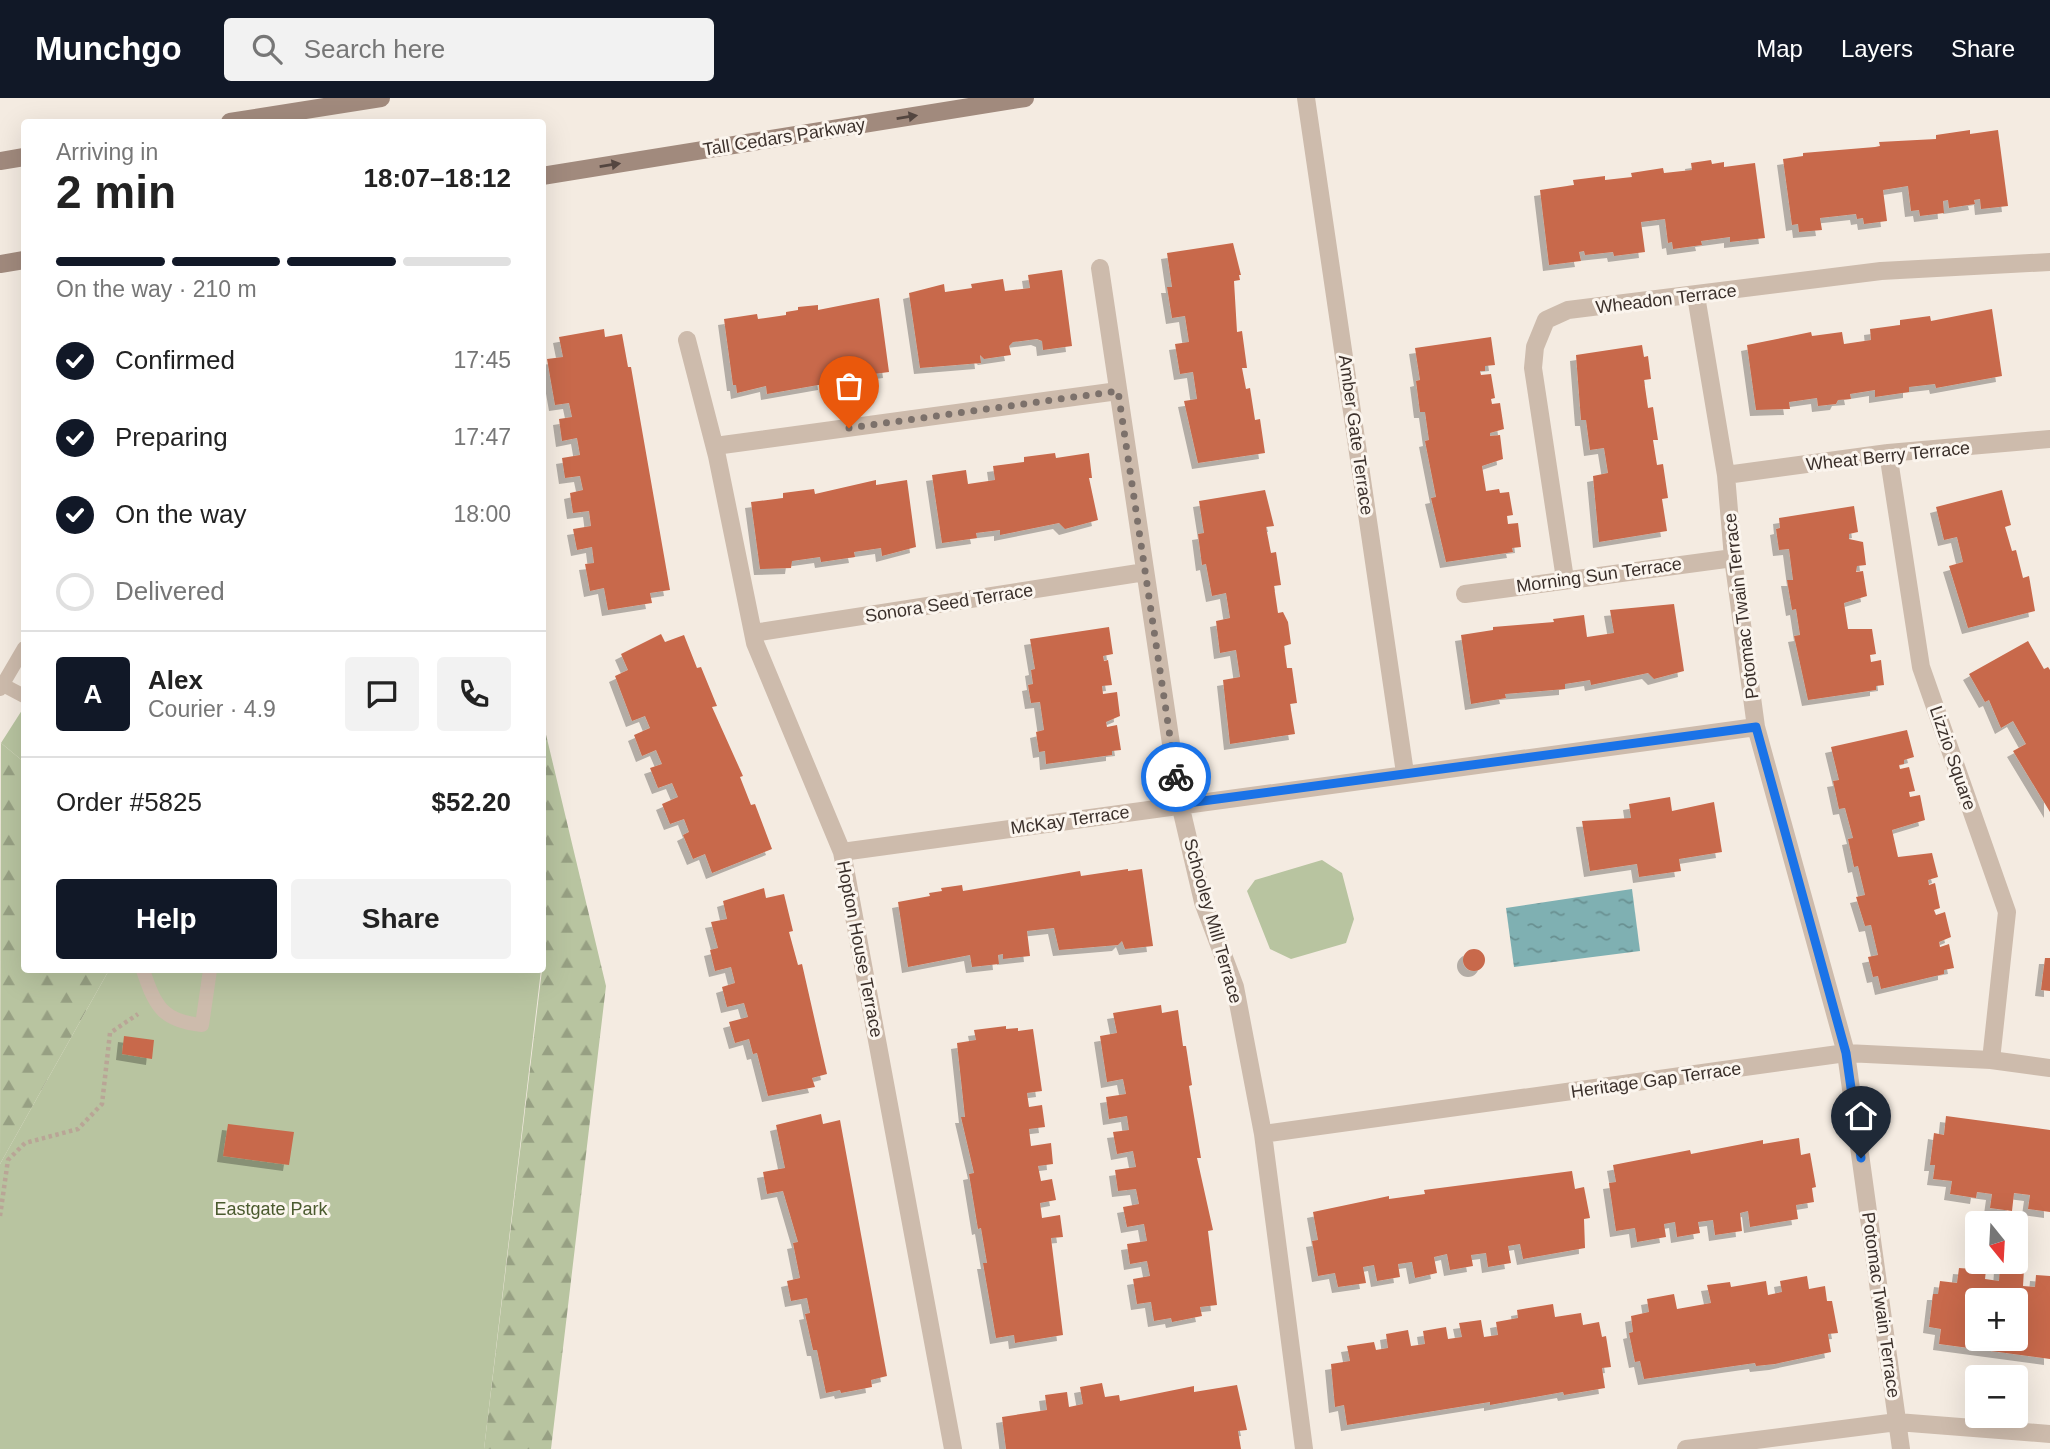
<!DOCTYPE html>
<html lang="en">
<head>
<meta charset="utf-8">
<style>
  body { margin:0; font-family:Arial,sans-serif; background:#f2f2f2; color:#222; height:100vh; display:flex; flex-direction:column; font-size:26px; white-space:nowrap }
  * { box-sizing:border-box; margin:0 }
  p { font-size:23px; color:#767676 }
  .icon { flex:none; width:38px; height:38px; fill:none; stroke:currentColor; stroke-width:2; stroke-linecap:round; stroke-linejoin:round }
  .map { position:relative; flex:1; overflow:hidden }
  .details { position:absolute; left:21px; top:21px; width:525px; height:854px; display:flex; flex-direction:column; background:#fff; border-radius:7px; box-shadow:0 7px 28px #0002 }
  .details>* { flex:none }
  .needle { width:46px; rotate:162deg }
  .buttons { position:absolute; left:1965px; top:1113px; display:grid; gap:14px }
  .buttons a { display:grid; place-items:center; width:63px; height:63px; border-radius:7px; background:#fff; box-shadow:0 7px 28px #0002; font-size:35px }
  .pin { position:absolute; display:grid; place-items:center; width:60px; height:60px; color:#fff; margin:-72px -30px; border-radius:50% 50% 50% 0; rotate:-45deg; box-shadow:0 0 7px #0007 }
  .pin .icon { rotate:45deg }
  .courier { position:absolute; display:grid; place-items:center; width:70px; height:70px; margin:-35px; border:5px solid #1a73e8; border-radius:50%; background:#fff; color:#222; box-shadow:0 2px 9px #0007 }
  .overview em { font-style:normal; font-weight:800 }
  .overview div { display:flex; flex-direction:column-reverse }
  .overview { display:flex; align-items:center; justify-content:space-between; height:119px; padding:0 35px }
  h1 { font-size:46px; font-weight:800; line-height:52px }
  .bar { display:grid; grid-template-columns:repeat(4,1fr); gap:10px 7px; align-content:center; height:84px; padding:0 35px }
  .bar i { height:9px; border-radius:5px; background:#e0e0e0 }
  .bar .selected { background:#111827 }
  .bar p { grid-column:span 4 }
  .line { display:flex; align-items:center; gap:18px; padding:0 35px; border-top:2px solid #e0e0e0 }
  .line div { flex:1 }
  .round { display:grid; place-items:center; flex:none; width:74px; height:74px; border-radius:7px; background:#f2f2f2 }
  ol { padding:0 35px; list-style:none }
  li { display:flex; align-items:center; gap:21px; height:77px }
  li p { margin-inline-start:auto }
  li .icon { padding:7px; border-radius:50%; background:#111827; color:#fff; stroke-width:4 }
  li:last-child { color:#767676 }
  li i { width:38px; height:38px; border:4px solid #e0e0e0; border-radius:50% }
  .cta { display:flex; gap:14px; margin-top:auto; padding:14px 35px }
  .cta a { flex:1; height:80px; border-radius:7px; background:#111827; color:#fff; font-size:28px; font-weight:800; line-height:80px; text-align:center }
  .cta a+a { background:#f2f2f2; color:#222 }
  header { display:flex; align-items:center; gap:42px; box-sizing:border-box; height:98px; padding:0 35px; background:#111827; color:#fff }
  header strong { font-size:33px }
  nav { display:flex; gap:38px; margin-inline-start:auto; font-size:24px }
  .search { width:490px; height:63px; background:#f2f2f2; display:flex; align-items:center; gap:18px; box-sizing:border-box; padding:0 24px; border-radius:7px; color:#767676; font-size:26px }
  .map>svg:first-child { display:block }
  .green { fill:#b8c4a0 }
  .forest { fill:url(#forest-firs) }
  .water { fill:url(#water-ripples) }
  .building { fill:#c8694b; fill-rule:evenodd; filter:url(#shadow) }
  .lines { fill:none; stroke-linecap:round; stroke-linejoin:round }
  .path { stroke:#b9a596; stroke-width:4.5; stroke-dasharray:3.5 3.5; stroke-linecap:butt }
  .lane { stroke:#cdbbac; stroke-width:14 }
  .street { stroke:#cdbbac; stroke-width:18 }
  .secondary { stroke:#a18a7d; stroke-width:18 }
  .oneway { fill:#544640 }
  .done { stroke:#7c716b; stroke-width:7; stroke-dasharray:0 12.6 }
  .route { stroke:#1a73e8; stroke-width:9 }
  .labels { text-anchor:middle; stroke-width:6; stroke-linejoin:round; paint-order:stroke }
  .street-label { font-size:18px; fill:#3b302b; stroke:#fbf5ee }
  .park-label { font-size:18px; fill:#4a5a2e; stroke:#fbf5ee }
</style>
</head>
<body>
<header>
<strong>Munchgo</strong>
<div class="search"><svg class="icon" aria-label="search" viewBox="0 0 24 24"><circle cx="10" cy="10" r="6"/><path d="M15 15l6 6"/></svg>Search here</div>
<nav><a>Map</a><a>Layers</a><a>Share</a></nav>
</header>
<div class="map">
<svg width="2050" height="1351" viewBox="0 0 2050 1351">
  <defs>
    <pattern id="forest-firs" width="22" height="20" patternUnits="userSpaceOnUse" patternTransform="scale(1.75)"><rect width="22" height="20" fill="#b8c4a0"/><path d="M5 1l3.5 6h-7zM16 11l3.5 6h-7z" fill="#97a083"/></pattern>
    <pattern id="water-ripples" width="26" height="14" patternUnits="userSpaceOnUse" patternTransform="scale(1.75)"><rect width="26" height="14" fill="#7fb0b2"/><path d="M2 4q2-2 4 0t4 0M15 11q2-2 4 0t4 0" fill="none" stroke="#699091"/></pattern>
    <filter id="shadow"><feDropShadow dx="-6" dy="6" stdDeviation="0" flood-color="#0004"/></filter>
  </defs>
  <rect width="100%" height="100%" fill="#f4ebe1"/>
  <path class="green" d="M24,609V664L1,645Z
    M1322,762L1342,775L1354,821L1346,845L1291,861L1270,851L1247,793L1255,782Z
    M109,872H541L484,1351H0V1066Z"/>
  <path class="forest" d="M543,624L606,888L551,1351H484L542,872Z
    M1,645L24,664V872H109L0,1066Z"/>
  <path class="water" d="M1632,791L1640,853L1514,869L1506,810Z"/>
  <path class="building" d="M1970,32V36L1998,32L2008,108L1981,111L1980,101L1974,102L1975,106L1949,110L1948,102L1943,103L1944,115L1920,118L1919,112L1911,113L1908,88L1883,92L1887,123L1864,126L1863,120L1857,121L1856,116L1820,120L1822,132L1799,134L1798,126L1792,127L1783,61L1803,58V55L1875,49L1880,48L1879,44L1936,41V37Z
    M1711,62L1712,66L1724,64V69L1755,65L1765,140L1730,144V139L1701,143L1702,147L1673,151L1672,144L1668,145L1665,121L1641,124L1645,154L1614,158L1613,154L1585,157L1584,153L1579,154L1581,163L1549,167L1540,92L1574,87L1573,82L1605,78V82L1632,79L1631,75L1663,70L1664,75L1692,72L1691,65Z
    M1233,145L1241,177H1239L1240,182L1234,183L1237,234L1242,233L1247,270H1242L1246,291L1250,290L1255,322L1260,321L1265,355L1198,365L1184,303L1197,301L1193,274L1180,276L1175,246L1189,244L1185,218L1172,220L1167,189H1172L1167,155Z
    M1062,172L1072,248L1043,252L1042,243L1037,241L1013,244L1009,248L1011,257L984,261L980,257L981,265L920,270L909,195L944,186L945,194L972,190L971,186L1003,181L1005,193L1030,190L1028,177Z
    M879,200L889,274L859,278V275H855L856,284L829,288L827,278H823L824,286L767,296L766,288L737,295L736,287H733L724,221L757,216L758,221L786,217V214L798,212V209L818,207V212Z
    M1992,211L2002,278L1936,290L1935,286L1909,289V294L1875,299V292L1850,296L1851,301L1838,302L1836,306L1818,308L1817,300L1789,304L1790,311L1756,312L1747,247L1811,234L1812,238L1842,234L1844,246L1871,242L1870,231L1900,227V222L1930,218L1931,223Z
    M604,231L605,239L622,236L628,269H631L670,492L650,495L652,505L608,512L604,490L590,493L585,466L594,465L592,449L577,452L573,431L591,428L589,413L573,415L570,395L583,392L580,378L565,380L562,360L580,357L577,340L562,343L559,321L572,319L569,305L555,307L547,261L563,259L559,239Z
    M1491,239L1495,267L1485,268V273H1480L1481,277L1491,276L1495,300L1491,301L1492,306L1500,305L1504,331L1490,335V338L1500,337L1503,361L1482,368L1486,393L1499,391L1500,395L1509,394L1513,417L1507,418L1508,426L1518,425L1521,449L1512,450L1513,454L1446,464L1431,400L1436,399L1425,343L1429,342L1425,314H1420L1416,283L1420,282L1415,250Z
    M1642,247L1644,259L1648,258L1651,281L1644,282L1648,310L1653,309L1658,342H1653L1657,367L1663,366L1668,400L1662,401L1667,433L1599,444L1593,378L1608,375L1604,350L1590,352L1586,322H1581L1576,257Z
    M1055,355L1056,360L1089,355L1092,380H1089L1098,422L1065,431L1059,425L1000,437V432L976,435L977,440L942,445L932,377L966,372L968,386L995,382L993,368L1024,364V359Z
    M876,382V387L907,382L916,449L882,458L881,450L854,454L855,459L821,464L820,459L792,463L791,470L760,471L751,404L783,400V395L814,391L815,396Z
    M1265,392L1274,428L1266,429L1271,455L1276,454L1281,487L1274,488L1278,515L1283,514L1288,524L1291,546L1284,548L1287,570H1292L1297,605L1290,606L1295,636L1230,646L1223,582L1240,579L1236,552L1220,555L1216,523L1230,520L1226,495L1212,498L1206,466L1202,467L1198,436L1204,435L1199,403Z
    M2002,392L2011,427L2005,429L2012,453L2016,452L2023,480L2029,478L2035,513L1968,530L1949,468L1963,464L1957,439L1944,442L1936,409Z
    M1854,408L1858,434L1849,436V441L1863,444L1866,467L1857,468L1856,474L1863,473L1867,498L1844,505L1848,531H1872L1876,556L1870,557L1871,564L1881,562L1884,587L1876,588V592L1808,602L1794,538L1800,537L1796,511L1792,512L1787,482H1793L1789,451L1779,452L1776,431L1780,430L1779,420Z
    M1674,506L1684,573L1654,581L1648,575L1591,587L1590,582L1565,586V591L1505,596L1506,600L1471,606L1461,537L1493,532V529L1554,524L1553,521L1584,517L1587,539L1614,535L1610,512Z
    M1109,529L1113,556L1103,558L1104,563L1108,562L1112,587L1102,588L1103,596L1117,594L1120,618L1106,624L1107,629L1117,627L1121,652L1112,653V657L1046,666L1045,653L1039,654L1036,634L1044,632L1040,604L1031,605L1028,587L1033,586L1031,572L1035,571L1030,541Z
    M661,536L665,544L684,537L697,570L701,569L717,608L712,609L743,678L740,679L751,707L755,706L772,751L712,775L705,756L693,761L683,737L689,734L684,721L670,726L662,706L678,699L672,685L658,690L650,670L662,666L656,652L642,658L634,637L650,630L645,618L632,623L615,578L628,572L621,556Z
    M2028,543L2044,571L2048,569L2050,572V714L2013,653L2026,646L2013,623L2001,630L1989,602L1985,604L1969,576Z
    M1907,632L1914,659L1904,662V666L1899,667L1900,671L1909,669L1915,693L1909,694L1910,699L1920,697L1925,722L1892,732L1898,759L1932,755L1938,779L1928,782L1929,787L1935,785L1940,810L1934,812L1936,817L1945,814L1951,839L1939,844L1940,849L1949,846L1954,870L1944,872V876L1881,891L1878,878L1873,879L1868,859L1878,857L1871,827L1865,828L1856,799L1865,797L1858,768L1854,769L1848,741L1853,740L1845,710L1839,711L1833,683L1839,682L1831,649Z
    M1670,699L1672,713L1714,704L1722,754L1679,761L1681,773L1639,779L1637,766L1590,773L1582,723L1631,720L1629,706Z
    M1128,771V773L1142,771L1153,848L1125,851L1122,843L1118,847L1059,852L1054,830L1027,833L1030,858L1003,861V856L998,857L999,866L972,869L970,857L908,869L898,804L930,798L929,795L942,793L941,790L962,787L963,793L1080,773L1081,778Z
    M764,790L766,800L784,796L793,833L789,834L798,867L802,866L827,976L812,980L815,989L768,998L757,955L753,956L749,941L735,945L729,924L748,919L744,905L727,909L722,889L735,885L731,869L715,873L710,852L718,850L711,824L727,821L723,803Z
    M1463 862a11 11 0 1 1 22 0a11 11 0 1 1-22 0Z
    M2045,860H2050V893L2041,892Z
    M1161,907L1162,915L1178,912L1183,948H1186L1192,987L1189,988L1201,1060H1197L1213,1132L1208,1133L1217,1207L1200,1209L1202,1218L1172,1224L1171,1220L1154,1223L1151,1204L1137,1206L1133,1181L1150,1178L1147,1163L1130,1166L1127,1146L1147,1143L1144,1126L1127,1129L1123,1109L1139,1106L1136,1091L1118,1093L1115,1072L1136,1069L1133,1053L1117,1056L1113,1034L1129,1032L1127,1018L1109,1021L1106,999L1126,996L1123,981L1107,984L1100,938L1117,935L1113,915Z
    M1006,928V931L1018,930V933L1033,931L1042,993L1027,995L1029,1009L1042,1007L1045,1029L1029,1031L1031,1048L1051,1045L1053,1066L1038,1068L1041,1083L1052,1081L1056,1102L1040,1105L1042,1120L1060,1117L1063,1139L1051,1140L1063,1237L1015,1245L1014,1237L996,1240L983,1165H987L981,1130L978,1131L969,1076L974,1075L961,1019H965L957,945L976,942L974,932Z
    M124,938L154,942L152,961L122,956Z
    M821,1016L823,1026L840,1022L887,1278L871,1282L872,1289L841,1295L840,1292L826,1295L817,1252H813L805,1216L810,1215L807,1200L791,1203L787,1183L800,1180L793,1145L798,1144L783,1093L767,1096L763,1074L785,1070L776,1027Z
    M1946,1018L2050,1032V1114L2028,1111L2030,1097L2014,1095L2012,1113L1990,1110L1992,1096L1977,1094L1976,1100L1950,1096L1952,1083L1933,1081L1935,1067H1930L1934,1035L1944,1037Z
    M228,1026L294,1034L289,1067L223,1058Z
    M1799,1040L1801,1057L1810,1055L1816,1089L1812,1090L1814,1104L1796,1107L1798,1121L1750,1129L1748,1113L1740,1115L1742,1133L1715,1137L1713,1122L1698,1124L1700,1135L1677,1139L1675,1124L1664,1126L1666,1139L1637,1144L1635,1130L1616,1133L1609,1085L1616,1084L1613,1067L1690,1052L1691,1056L1763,1042V1046Z
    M1572,1073L1575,1091L1584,1089L1590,1120L1584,1121L1585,1150L1523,1161L1520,1146L1508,1148L1511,1165L1488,1169L1486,1155L1471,1157L1473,1168L1450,1172L1447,1156L1434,1159L1437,1175L1415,1180L1412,1164L1398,1166L1400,1179L1377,1183L1374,1167L1363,1169L1366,1185L1338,1189L1335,1175L1318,1178L1312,1143L1318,1142L1313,1114L1389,1098V1101L1425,1096L1424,1092Z
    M2000,1168L2024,1171L2023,1188L2035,1189L2036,1177L2050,1178V1261L1939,1246L1941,1231L1929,1229L1933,1196H1938L1940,1183L1957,1185L1959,1170L1986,1172L1985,1181L1999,1183ZM1978,1202H2016V1241H1978Z
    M1807,1178L1809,1191L1825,1188L1827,1203H1832L1838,1235L1828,1236L1831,1254L1775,1266L1756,1268L1755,1265L1644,1281L1640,1263L1635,1264L1629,1235L1633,1234L1631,1218L1649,1214L1647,1201L1674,1196L1677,1211L1711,1205L1707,1187L1730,1184L1731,1189L1766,1183L1768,1197L1782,1194L1780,1183Z
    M1553,1206L1555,1219L1581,1215L1583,1227L1599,1224L1602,1239L1606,1238L1611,1269L1602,1270L1605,1290L1564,1297L1563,1294L1490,1307V1304L1347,1327L1344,1307L1335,1309L1331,1266L1350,1263L1347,1248L1374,1244L1376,1252L1388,1250L1386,1236L1408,1232L1411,1248L1425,1246L1423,1233L1446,1229L1448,1241L1462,1239L1459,1225L1481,1222L1484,1239L1498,1237L1496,1224L1518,1220L1517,1212Z
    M1102,1285L1105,1299L1119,1297L1120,1303L1194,1288V1294L1237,1287L1247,1332L1238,1333L1241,1351H1006L1002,1319L1047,1312L1045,1297L1067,1294L1069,1309L1083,1306L1080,1289Z"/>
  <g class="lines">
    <path class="path" d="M0,1118L8,1062L25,1045L78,1031L102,1006L110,935L138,916"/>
    <path class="lane" d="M3,587L24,598
      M0,591L24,550
      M143,872C155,908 162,923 202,927L210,872"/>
    <path class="street" d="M1306,0L1405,675
      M1100,170L1180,706L1203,804L1235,889L1263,1036L1304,1351
      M1696,198L1726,377L1733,460L1756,629L1846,955L1901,1351
      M687,242L717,358L755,545L842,754L953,1351
      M715,348L1118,293
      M1888,355L1921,569L2007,814L1991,962
      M1726,377L1888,355L2050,341
      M1565,481L1533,270L1535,249L1546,222L1568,212L1881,173L2050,164
      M1465,496L1733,460
      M753,535L1145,474
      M842,754L1756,629
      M1263,1036L1846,955L1991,962L2050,970
      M1686,1351L1897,1324L2050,1336"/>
    <path class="secondary" d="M230,24L381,0
      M0,63L24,59
      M542,78L1025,0
      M0,166L24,162"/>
  </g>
  <defs><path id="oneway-solid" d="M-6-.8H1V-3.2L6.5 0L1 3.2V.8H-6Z" transform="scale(1.75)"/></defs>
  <g class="oneway">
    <use href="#oneway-solid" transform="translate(907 19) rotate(-9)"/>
    <use href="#oneway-solid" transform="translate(610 67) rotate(-9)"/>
  </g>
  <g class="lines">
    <path class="done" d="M849,330L1118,293L1176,679"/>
    <path class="route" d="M1176,679L1180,706L1756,629L1846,955L1861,1060"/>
  </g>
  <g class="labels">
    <g class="street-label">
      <text transform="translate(784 39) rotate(-9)" y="6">Tall Cedars Parkway</text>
      <text transform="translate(1666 201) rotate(-7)" y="6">Wheadon Terrace</text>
      <text transform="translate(1356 337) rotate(82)" y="6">Amber Gate Terrace</text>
      <text transform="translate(1888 358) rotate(-6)" y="6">Wheat Berry Terrace</text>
      <text transform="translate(1599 477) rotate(-8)" y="6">Morning Sun Terrace</text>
      <text transform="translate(949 505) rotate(-9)" y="6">Sonora Seed Terrace</text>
      <text transform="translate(1741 508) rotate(-97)" y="6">Potomac Twain Terrace</text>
      <text transform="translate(1953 660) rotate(71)" y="6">Lizzio Square</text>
      <text transform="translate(1070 722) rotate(-8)" y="6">McKay Terrace</text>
      <text transform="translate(1213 823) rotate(74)" y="6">Schooley Mill Terrace</text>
      <text transform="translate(860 851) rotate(79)" y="6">Hopton House Terrace</text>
      <text transform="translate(1656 982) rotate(-8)" y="6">Heritage Gap Terrace</text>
      <text transform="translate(1881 1207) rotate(82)" y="6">Potomac Twain Terrace</text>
    </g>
    <g class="park-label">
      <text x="271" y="1117">Eastgate Park</text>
    </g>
  </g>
</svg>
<div class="buttons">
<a><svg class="needle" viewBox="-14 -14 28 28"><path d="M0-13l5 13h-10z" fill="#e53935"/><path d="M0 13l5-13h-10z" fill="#767676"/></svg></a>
<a>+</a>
<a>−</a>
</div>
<div class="pin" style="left:849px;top:330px;background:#ea580c"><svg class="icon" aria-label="bag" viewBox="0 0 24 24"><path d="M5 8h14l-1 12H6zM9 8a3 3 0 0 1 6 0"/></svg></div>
<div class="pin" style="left:1861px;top:1060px;background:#1f2937"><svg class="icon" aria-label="home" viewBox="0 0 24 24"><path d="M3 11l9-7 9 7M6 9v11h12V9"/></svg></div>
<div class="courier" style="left:1176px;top:679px"><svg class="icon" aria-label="bike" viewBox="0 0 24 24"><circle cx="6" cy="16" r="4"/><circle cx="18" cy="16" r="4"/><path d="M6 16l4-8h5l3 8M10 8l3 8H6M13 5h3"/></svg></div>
<section class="details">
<div class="overview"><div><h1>2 min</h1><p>Arriving in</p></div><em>18:07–18:12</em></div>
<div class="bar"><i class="selected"></i><i class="selected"></i><i class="selected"></i><i></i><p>On the way · 210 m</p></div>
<ol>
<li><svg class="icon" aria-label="check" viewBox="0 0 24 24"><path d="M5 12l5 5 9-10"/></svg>Confirmed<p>17:45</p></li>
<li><svg class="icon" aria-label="check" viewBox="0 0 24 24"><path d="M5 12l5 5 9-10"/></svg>Preparing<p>17:47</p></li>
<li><svg class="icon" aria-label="check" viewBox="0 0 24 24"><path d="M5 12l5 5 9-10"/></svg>On the way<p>18:00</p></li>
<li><i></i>Delivered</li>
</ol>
<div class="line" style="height:126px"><b class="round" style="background:#111827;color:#fff">A</b><div><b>Alex</b><p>Courier · 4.9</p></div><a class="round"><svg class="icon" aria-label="chat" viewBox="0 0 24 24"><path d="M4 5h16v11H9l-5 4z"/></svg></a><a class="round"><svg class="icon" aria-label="phone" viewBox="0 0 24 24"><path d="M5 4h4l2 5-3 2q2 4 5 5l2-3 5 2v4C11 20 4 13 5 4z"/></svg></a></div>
<div class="line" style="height:91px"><div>Order #5825</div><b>$52.20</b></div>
<div class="cta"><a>Help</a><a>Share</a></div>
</section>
</div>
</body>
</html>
